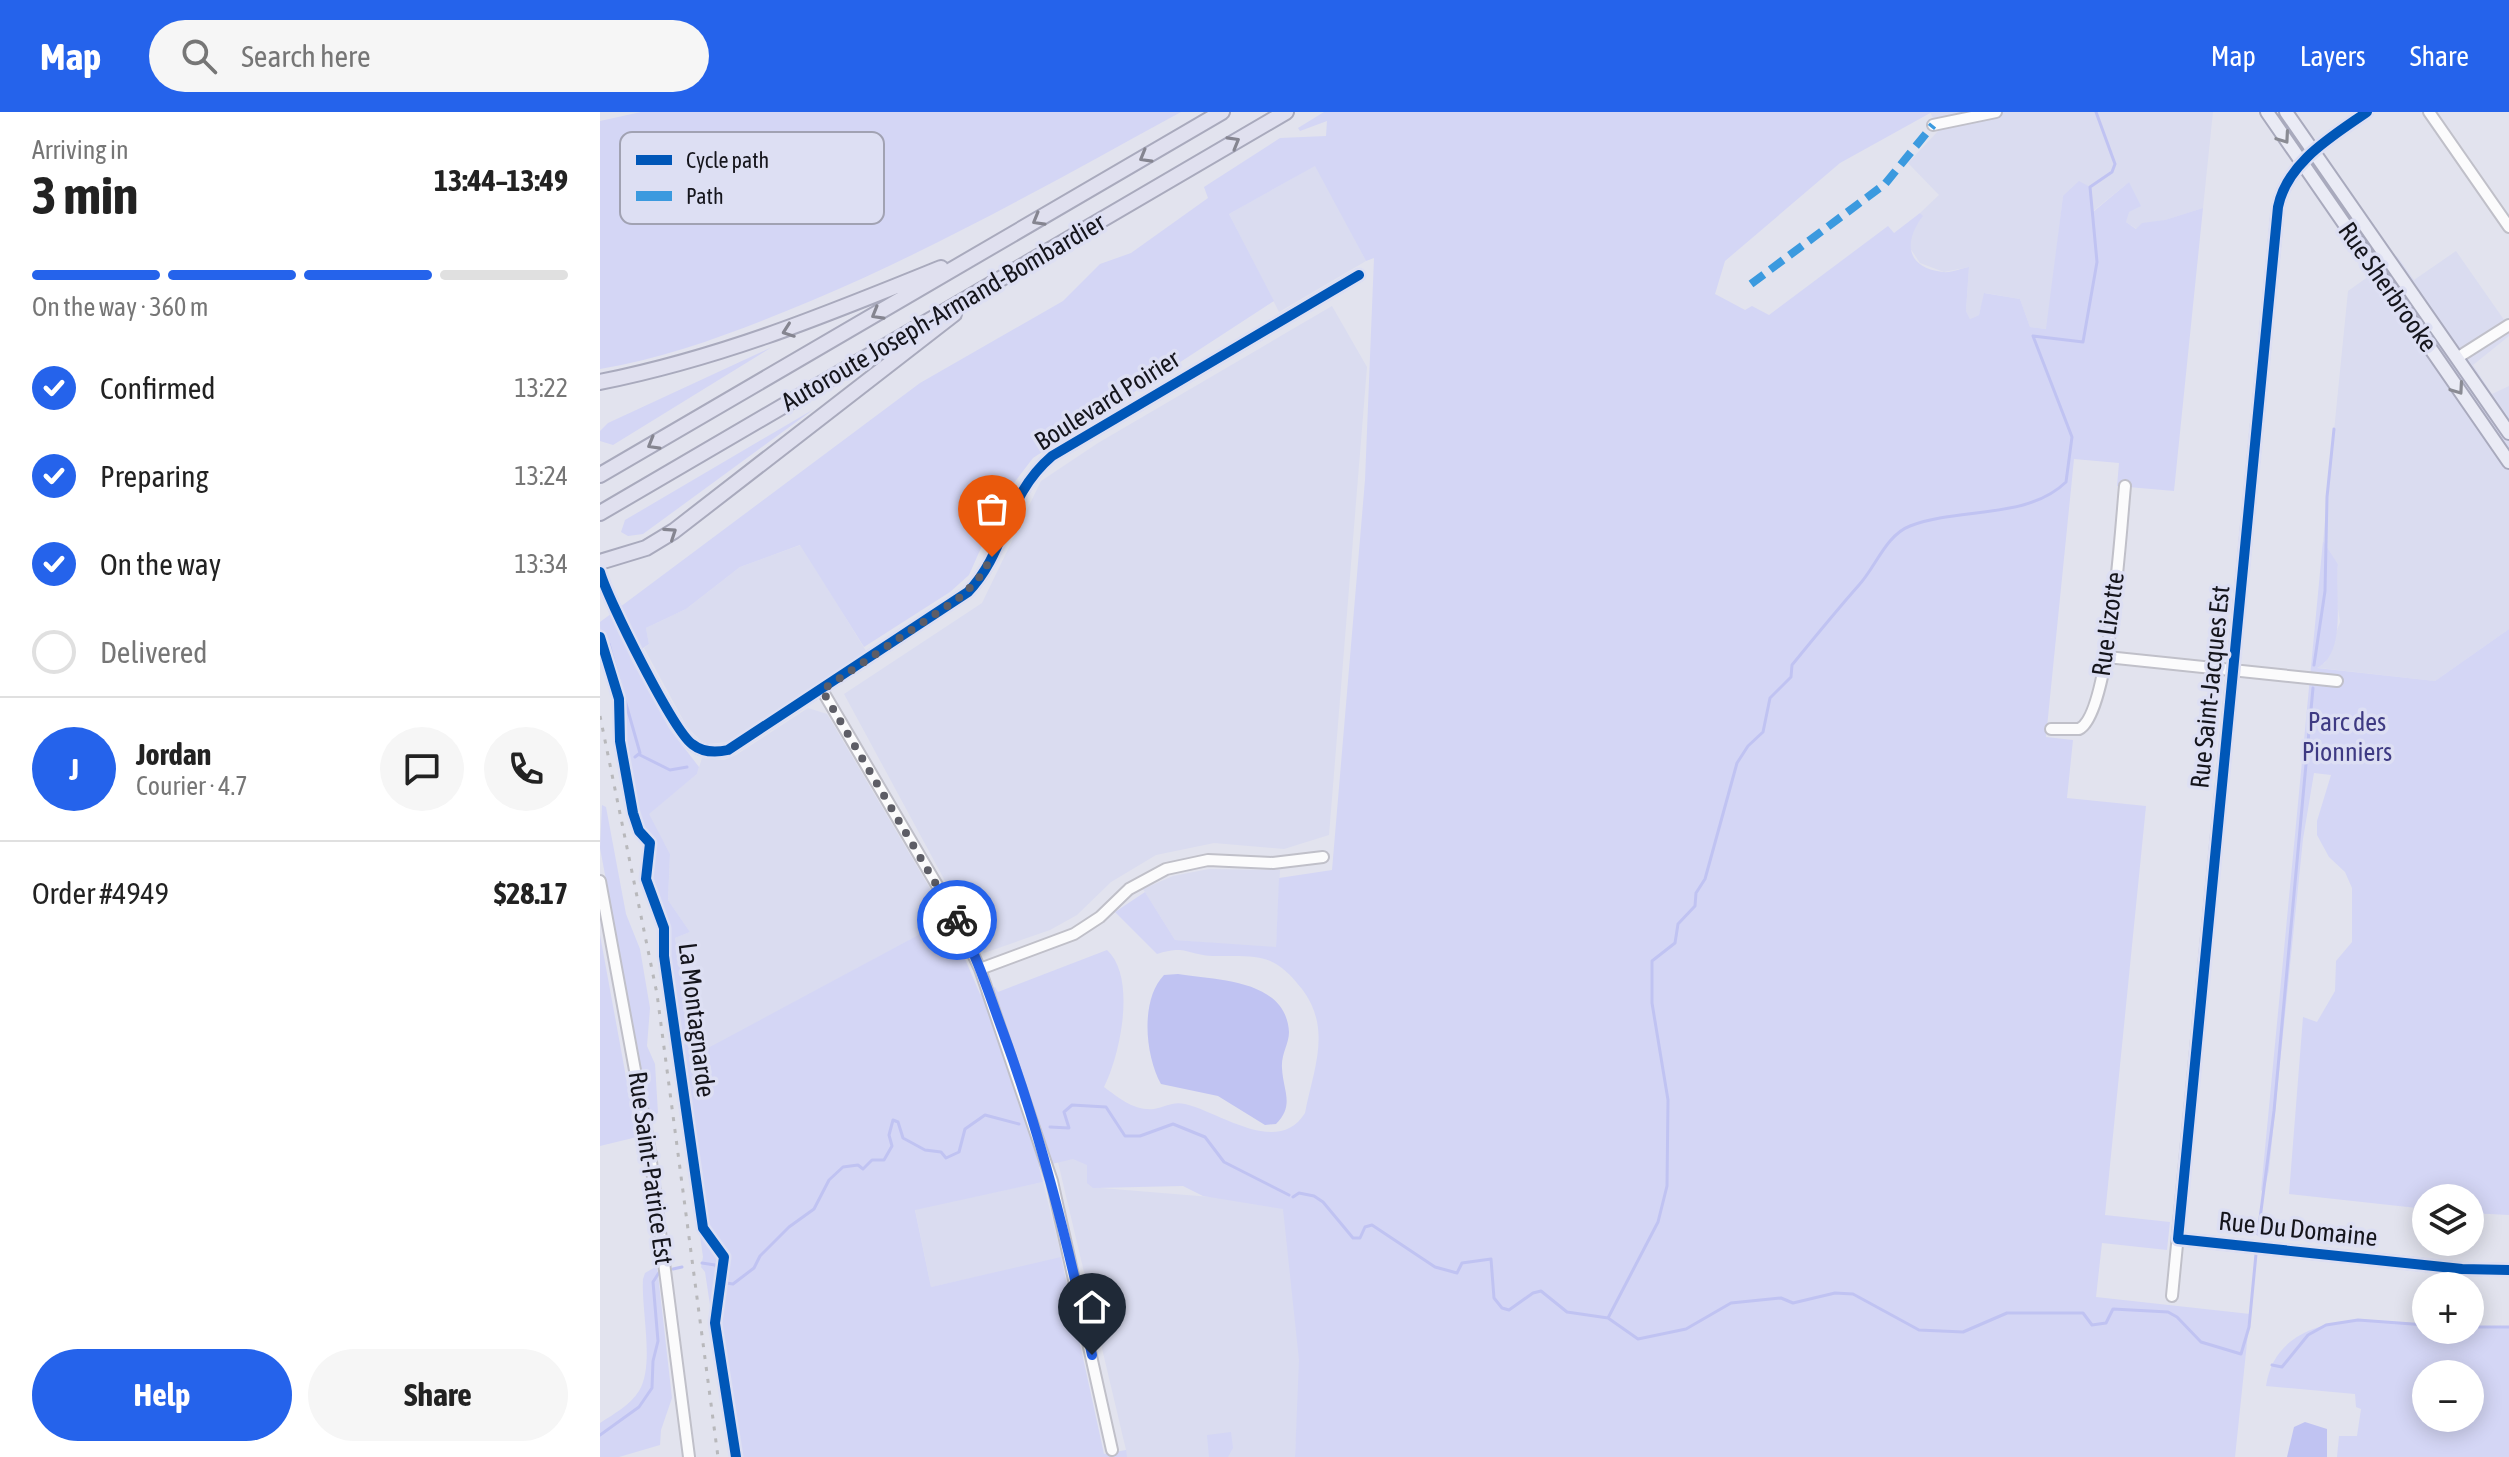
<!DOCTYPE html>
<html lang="en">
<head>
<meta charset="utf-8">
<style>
  body { margin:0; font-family:"Asap Condensed",sans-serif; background:#f6f6f6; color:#222; height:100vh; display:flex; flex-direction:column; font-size:30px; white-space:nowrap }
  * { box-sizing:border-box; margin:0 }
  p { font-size:26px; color:#767676 }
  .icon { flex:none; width:44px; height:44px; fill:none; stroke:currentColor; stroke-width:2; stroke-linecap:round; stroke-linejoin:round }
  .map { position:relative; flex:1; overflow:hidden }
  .details { display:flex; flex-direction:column; background:#fff; width:600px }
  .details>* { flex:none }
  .tools { position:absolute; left:1812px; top:1072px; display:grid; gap:16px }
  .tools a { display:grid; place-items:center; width:72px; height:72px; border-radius:50%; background:#fff; box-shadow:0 4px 20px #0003; font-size:40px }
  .pin { position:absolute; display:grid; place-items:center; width:68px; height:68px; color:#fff; margin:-82px -34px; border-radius:50% 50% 50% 0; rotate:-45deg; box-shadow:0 0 8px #0007 }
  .pin .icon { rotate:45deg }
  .courier { position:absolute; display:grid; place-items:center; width:80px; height:80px; margin:-40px; border:6px solid #2563eb; border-radius:50%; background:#fff; color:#222; box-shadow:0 2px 10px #0007 }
  .headline em { font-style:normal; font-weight:700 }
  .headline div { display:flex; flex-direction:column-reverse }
  .headline { display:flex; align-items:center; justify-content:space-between; height:136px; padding:0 32px }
  h1 { font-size:52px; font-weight:700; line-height:60px }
  .bar { display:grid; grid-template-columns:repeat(4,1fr); gap:12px 8px; align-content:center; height:96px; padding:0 32px }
  .bar i { height:10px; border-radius:6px; background:#e0e0e0 }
  .bar .selected { background:#2563eb }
  .bar p { grid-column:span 4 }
  .line { display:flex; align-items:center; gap:20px; padding:0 32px; border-top:2px solid #e0e0e0 }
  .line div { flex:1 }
  .round { display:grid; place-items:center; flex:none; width:84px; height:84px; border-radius:42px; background:#f6f6f6 }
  ol { padding:0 32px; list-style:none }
  li { display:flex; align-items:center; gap:24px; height:88px }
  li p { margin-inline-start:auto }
  li .icon { padding:8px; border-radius:50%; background:#2563eb; color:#fff; stroke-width:4 }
  li:last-child { color:#767676 }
  li i { width:44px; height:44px; border:4px solid #e0e0e0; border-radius:50% }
  .cta { display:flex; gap:16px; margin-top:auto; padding:16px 32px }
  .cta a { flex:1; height:92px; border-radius:48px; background:#2563eb; color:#fff; font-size:32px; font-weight:700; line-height:92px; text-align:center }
  .cta a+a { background:#f6f6f6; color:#222 }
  header { display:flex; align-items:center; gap:48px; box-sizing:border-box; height:112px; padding:0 40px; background:#2563eb; color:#fff }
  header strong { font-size:38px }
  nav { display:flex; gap:44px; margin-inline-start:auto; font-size:28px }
  .search { width:560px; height:72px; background:#f6f6f6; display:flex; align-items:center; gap:20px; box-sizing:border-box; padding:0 28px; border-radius:44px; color:#767676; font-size:30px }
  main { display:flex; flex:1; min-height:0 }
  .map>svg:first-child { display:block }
  .built { fill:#dadcf0 }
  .green { fill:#d4d6f5; fill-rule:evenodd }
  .water { fill:#c0c3f2 }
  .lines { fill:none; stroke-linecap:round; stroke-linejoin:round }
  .stream { stroke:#c0c3f2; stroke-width:3 }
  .minor-casing { stroke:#c0c0c9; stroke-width:14 }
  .major-casing { stroke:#a9aabd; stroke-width:16 }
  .highway-casing { stroke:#a9aabd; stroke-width:18 }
  .minor { stroke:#fbfbfc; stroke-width:10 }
  .major { stroke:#eaebf5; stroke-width:12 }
  .highway { stroke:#e0e0ef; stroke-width:14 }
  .rail { stroke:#b8b8bb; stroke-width:3; stroke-dasharray:4 8; stroke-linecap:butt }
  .quiet { stroke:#3b9adf; stroke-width:8; stroke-dasharray:16 8; stroke-linecap:butt }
  .cycleway-casing { stroke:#dddff3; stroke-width:15 }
  .cycleway { stroke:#0057b8; stroke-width:10 }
  .oneway { stroke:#8a8b93 }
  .oneway2 { stroke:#858590 }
  .done { stroke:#5d5d66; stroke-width:8; stroke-dasharray:0 14.4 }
  .route { stroke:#2563eb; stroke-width:10 }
  .labels { text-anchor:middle; stroke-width:7; stroke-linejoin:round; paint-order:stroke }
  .street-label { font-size:26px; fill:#15151c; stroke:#dddff3 }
  .park-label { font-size:26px; fill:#3e3a83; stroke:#dddff3 }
  .key { fill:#dddff3; stroke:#a1a2b2; stroke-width:2 }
  .key-label { font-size:22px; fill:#15151c }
</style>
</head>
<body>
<header>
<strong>Map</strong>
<div class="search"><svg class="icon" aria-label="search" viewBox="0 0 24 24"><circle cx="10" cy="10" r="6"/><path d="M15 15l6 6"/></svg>Search here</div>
<nav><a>Map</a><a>Layers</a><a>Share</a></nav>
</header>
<main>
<section class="details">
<div class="headline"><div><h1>3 min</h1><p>Arriving in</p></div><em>13:44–13:49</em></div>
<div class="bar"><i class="selected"></i><i class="selected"></i><i class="selected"></i><i></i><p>On the way · 360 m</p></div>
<ol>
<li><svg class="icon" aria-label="check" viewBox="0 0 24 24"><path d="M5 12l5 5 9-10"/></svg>Confirmed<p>13:22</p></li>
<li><svg class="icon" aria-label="check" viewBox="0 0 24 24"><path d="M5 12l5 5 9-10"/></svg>Preparing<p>13:24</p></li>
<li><svg class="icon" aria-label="check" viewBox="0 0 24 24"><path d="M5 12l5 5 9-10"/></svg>On the way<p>13:34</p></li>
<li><i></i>Delivered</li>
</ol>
<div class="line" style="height:144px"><b class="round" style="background:#2563eb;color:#fff">J</b><div><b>Jordan</b><p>Courier · 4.7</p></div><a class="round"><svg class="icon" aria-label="chat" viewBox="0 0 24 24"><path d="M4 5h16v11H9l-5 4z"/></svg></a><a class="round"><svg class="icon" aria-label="phone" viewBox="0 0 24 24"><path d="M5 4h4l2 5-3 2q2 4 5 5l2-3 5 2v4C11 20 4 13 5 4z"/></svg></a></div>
<div class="line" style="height:104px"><div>Order #4949</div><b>$28.17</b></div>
<div class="cta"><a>Help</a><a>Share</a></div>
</section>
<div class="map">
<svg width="1909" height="1345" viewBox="0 0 1909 1345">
  <rect width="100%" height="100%" fill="#e2e3ee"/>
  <path class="built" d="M1330,0H1613L1603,96L1537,117L1526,110L1529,70L1492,100L1463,84L1447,217L1430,215L1420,187L1385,181L1379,203L1370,207L1366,199L1369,155L1344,160L1320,151L1308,133L1312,119L1322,105L1320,101L1339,83L1308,51L1339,18Z
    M716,53L766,149L679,200L629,102Z
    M1856,139L1909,215V224L1873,253L1892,282L1909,274V517L1835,569L1711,555L1725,551L1740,510L1735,477L1738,452L1723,429L1748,179L1797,144L1814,168Z
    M732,194L767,255L729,723L684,737L614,731L556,743L511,770L477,803L450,818L384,841L244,582L382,491L441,369L498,331Z
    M201,433L266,539L127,630L108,632L100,628L87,615L44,536L49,532L46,516L86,497L140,455Z
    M208,596L227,602L348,807L95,944L75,826L90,820L68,788L70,742L48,702L97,662L102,646L124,648L136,643Z
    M609,757L680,758L676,836L575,828L543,777L573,764Z
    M491,1044L501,1076L709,1093L695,1345H524L526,1338L457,1046Z
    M443,1070L462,1146L331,1175L315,1097Z"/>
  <path class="green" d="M41,0H581C460,66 341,134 213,188C143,217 75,244 0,257V9Z
    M724,0H1332L1240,51L1125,149L1115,182L1145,198L1152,194L1169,203L1288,114L1294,121L1320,101L1323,104C1303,130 1306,156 1343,160C1351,161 1362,156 1369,155L1366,199L1370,207L1379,203L1384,181L1420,187L1430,215L1446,217L1463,84L1479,69L1490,75L1493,100L1529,70L1541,94L1529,100L1526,110L1536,117L1542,111L1565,108L1603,96L1574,379L1517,374L1519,351L1474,347L1446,625L1473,628L1467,686L1546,694L1505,1103L1570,1110L1567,1138L1502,1131L1496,1185L1650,1202L1635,1345H695L699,1248L683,1097L603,1084L583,1074L493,1076L487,1071V1053L473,1047L439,1055L443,1070L315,1098L331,1175L461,1145L504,1342L526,1338L527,1345H133L105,1160L101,1155L103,1145L61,844V817L47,784L42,760L46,729C18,715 19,623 16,594C13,565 0,540 0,510L320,271L463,189L500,152L531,141L608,86L604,75L680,26L726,24L727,9L700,19L698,16ZM715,54L766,149L774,146L765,368L732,758L679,766L676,835L575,828L545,780L515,800L557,842C588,832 587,844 616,844C659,844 674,841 702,877C732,917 714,955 705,1001C678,1045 620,1000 585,992C573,989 565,995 554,997C534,999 519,986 504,975C520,944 537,865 507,838L398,880L395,875L380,882L348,807L95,943L75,826L90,820L68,788L70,742L49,702L97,662L99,655L69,616L30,545L49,532L46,516L86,497L140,455L200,433L264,535L350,480L369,463L404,384L433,346L674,189L629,102Z
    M172,235L13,333L0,329V319L8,311Z
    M214,297L43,422L28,424L21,420L25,408Z
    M1723,429L1738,452C1734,482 1748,540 1717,556L1835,569L1909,517V1103L1870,1101V1086H1826V1097L1689,1082L1703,905L1717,910L1735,879L1736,849L1752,830V776L1745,760L1729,745L1717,723V709L1731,663L1714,661L1703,727L1669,1058L1665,1075L1661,1079Z
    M2,693L6,695L26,802L40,837L50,896L47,934L55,952L58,1001L54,1004H50L0,736Z
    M0,823L37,1025L0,1034Z
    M57,1154L72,1286L61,1318L60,1333L19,1345H0V1311C14,1302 30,1293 39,1279C55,1253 41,1198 43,1167L45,1161Z
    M1758,1208L1826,1213V1218L1909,1215V1345H1737L1739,1324H1757L1761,1297L1756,1295L1755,1282L1666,1274C1673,1226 1715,1211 1758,1208ZM1826,1262H1870V1306H1826Z
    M631,1320L633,1336L628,1345H609L607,1323Z"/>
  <path class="water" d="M578,862C616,868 686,867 689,920C689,932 681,942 682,956C683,979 695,993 676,1012L665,1013L618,984L561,972C545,943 540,888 564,863Z
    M1705,1310L1727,1317V1345H1687L1694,1315Z"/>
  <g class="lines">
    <path class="stream" d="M9,532L40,641L35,645
      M1714,553L1725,479L1727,385L1734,317
      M40,643L70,658L87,655
      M450,1015L469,1016L464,1000L472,993L506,995L525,1024H540L573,1012L605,1025L624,1050L689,1083
      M693,1085L699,1081L714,1084L723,1090L753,1126H760L765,1115L772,1113L835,1155L857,1161L862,1151L891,1147L894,1186L902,1196L909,1198L933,1181L941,1179L967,1200L1008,1206L1038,1227L1086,1217L1131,1191L1181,1186L1193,1191L1235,1181L1253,1182L1319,1218L1363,1220L1407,1201H1483L1492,1213L1506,1211L1513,1197L1568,1200L1577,1205L1601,1230L1641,1242L1649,1215L1656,1142
      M1658,1122L1674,999L1713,576
      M102,1151L115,1153L126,1171L133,1172L154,1156L160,1144L189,1115L214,1097L229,1068L243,1055L258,1053L263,1057L272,1048H284L292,1034L289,1023L293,1008L298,1010L303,1026L325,1038L341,1040L346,1046L359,1040L365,1017L385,1003L419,1012
      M73,1157L82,1155
      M1008,1206L1058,1110L1067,1074L1068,988L1052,891V849L1075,831L1078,812L1095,794L1096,781L1105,767L1137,651L1148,634L1163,620L1170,586L1191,565L1192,553C1214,526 1236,499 1259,473C1275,456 1286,423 1310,414C1358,395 1427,408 1466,370L1472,325L1433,224L1483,230L1497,150L1490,75L1512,60L1515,52L1496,0
      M1870,1215H1909
      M1672,1253L1682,1255L1708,1223L1726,1213L1758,1208L1826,1213
      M0,1323L39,1295L52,1276L53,1249L58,1229L53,1170L60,1159"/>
    <defs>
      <path id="minor" d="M1829,0L1909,115
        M1333,13L1396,0
        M1857,246L1909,213
        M0,460C7,486 73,618 92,632C102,640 115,641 128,638L368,480C408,438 404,385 452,344L759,163
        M1507,545L1737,569
        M222,578L354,802L380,857L452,1069L512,1338
        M1451,617H1479C1510,603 1521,413 1525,374
        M0,769L49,1034L89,1345
        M380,857L474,822L500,805L529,777L566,757L608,748L673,751L723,745
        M1578,1127L1862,1157L1909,1158
        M1572,1184L1678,95C1687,50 1733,24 1767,0"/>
      <path id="major" d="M1667,0L1909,350
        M1686,0L1909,321"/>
      <path id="highway" d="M0,270C124,245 225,203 341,156
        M0,363L622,0
        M0,401L686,0
        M0,450L46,436L74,419L354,202"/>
    </defs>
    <use href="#minor" class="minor-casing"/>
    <use href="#major" class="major-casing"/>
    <use href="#highway" class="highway-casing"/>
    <use href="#minor" class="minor"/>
    <use href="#major" class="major"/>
    <use href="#highway" class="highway"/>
    <path class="rail" d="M0,604L57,882L118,1345"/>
    <path class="quiet" d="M1151,172L1285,72L1333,13"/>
    <defs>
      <path id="cycleway" d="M1767,0C1733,24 1687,50 1678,95L1578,1127L1862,1157L1909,1158
        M0,460C7,486 73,618 92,632C102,640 115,641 128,638L368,480C408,438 404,385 452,344L759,163
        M0,525L19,587L20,629L33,701L39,719L50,731L46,767L64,816V844L103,1116L124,1145L115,1211L136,1345"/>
    </defs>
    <use href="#cycleway" class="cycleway-casing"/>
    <use href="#cycleway" class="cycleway"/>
  </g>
  <defs><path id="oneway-chevron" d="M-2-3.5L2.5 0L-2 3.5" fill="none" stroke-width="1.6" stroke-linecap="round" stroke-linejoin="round" transform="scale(2)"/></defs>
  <g class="oneway">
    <use href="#oneway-chevron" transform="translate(1684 26) rotate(55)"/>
    <use href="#oneway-chevron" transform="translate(1858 277) rotate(55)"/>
  </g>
  <g class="oneway2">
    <use href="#oneway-chevron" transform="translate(634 30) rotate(-30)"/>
    <use href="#oneway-chevron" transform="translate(545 45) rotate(150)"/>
    <use href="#oneway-chevron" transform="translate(438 108) rotate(150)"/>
    <use href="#oneway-chevron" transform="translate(277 202) rotate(150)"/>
    <use href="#oneway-chevron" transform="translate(188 219) rotate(160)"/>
    <use href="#oneway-chevron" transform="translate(53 332) rotate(150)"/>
    <use href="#oneway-chevron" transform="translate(71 421) rotate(-34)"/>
  </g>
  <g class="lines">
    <path class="done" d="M357,808L222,578L358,487L377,469L392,445"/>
    <path class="route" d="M357,808C377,843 389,882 403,920C442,1026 468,1133 492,1243"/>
  </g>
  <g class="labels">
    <g class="street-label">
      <text transform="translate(1788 175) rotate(55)" y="9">Rue Sherbrooke</text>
      <text transform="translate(343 200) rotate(-30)" y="9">Autoroute Joseph-Armand-Bombardier</text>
      <text transform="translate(507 288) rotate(-32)" y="9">Boulevard Poirier</text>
      <text transform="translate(1508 512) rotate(-82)" y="9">Rue Lizotte</text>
      <text transform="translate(1610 575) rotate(-84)" y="9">Rue Saint-Jacques Est</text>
      <text transform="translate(97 908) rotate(83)" y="9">La Montagnarde</text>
      <text transform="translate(51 1056) rotate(82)" y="9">Rue Saint-Patrice Est</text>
      <text transform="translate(1698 1117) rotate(6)" y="9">Rue Du Domaine</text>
    </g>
    <g class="park-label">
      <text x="1747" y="619">Parc des<tspan x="1747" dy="30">Pionniers</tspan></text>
    </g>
  </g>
  <rect x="20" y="20" width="264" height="92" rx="12" class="key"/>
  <rect x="36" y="43" width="36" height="10" fill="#0057b8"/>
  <rect x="36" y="79" width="36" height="10" fill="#3b9adf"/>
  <g class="key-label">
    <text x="86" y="56">Cycle path</text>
    <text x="86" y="92">Path</text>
  </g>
</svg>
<div class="tools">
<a><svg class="icon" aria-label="layers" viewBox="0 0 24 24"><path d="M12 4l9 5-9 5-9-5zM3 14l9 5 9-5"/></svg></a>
<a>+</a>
<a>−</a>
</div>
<div class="pin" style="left:392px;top:445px;background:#ea580c"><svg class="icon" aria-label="bag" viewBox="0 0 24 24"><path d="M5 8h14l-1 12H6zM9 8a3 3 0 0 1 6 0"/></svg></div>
<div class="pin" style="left:492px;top:1243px;background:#1f2937"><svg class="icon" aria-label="home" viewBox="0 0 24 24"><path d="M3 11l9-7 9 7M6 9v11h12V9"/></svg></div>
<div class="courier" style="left:357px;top:808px"><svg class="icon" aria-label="bike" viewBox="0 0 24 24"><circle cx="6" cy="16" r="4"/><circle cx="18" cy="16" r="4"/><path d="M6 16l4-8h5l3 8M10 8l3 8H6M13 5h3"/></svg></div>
</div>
</main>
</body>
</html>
